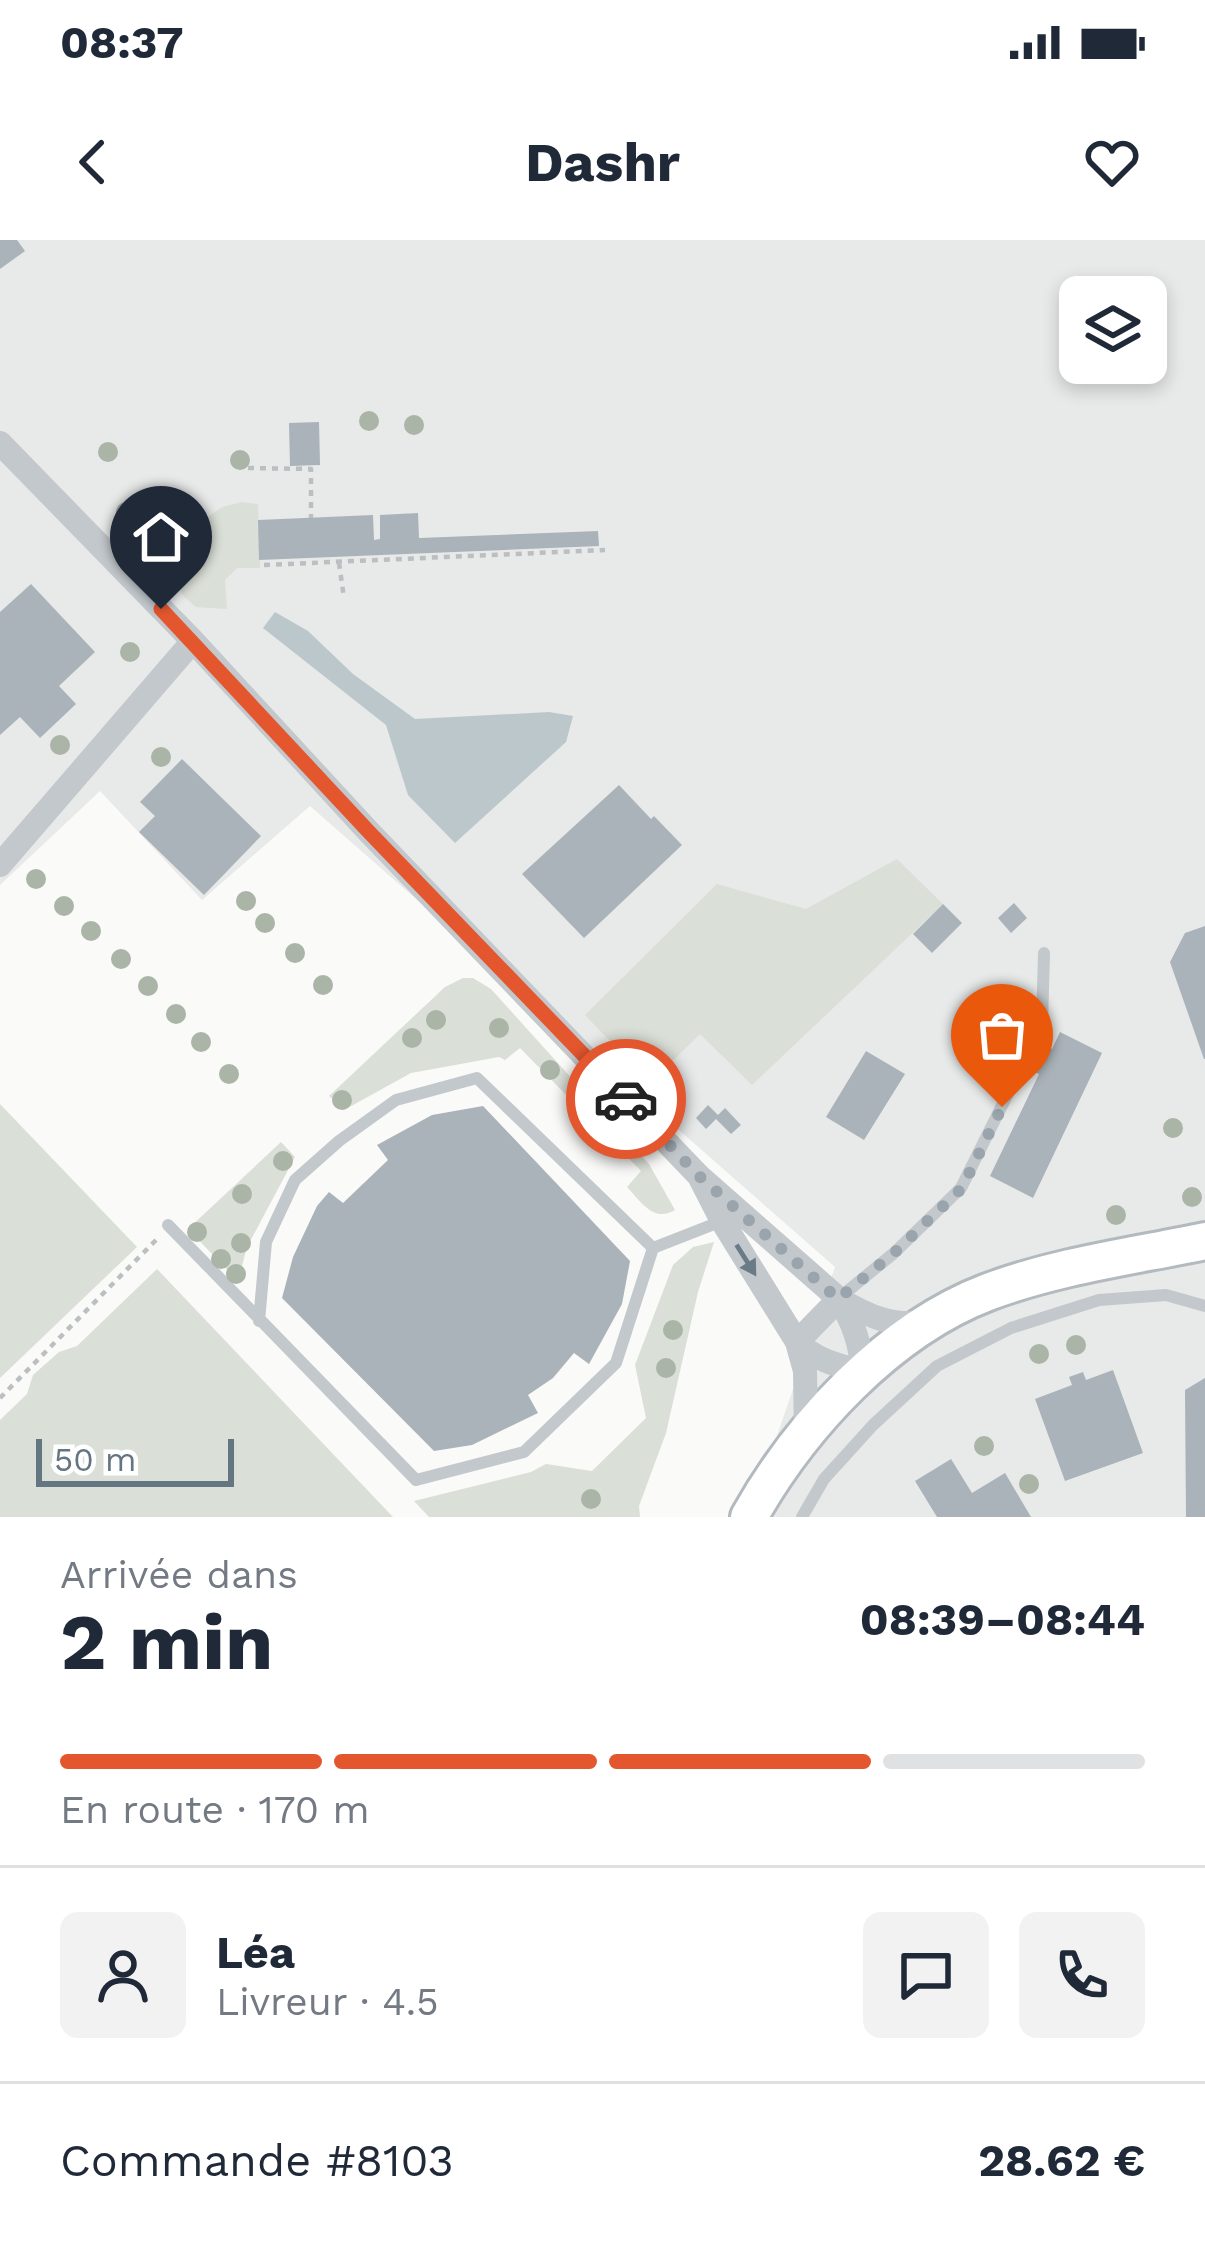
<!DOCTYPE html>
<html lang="fr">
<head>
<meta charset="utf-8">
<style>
  body { margin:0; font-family:"Work Sans",sans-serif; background:#f2f2f3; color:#1f2937; height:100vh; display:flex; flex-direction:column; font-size:45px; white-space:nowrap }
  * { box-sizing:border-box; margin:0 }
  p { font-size:39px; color:#747a83 }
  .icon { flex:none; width:66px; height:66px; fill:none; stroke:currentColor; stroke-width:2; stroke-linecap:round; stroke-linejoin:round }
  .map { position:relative; height:1277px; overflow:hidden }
  .sheet { display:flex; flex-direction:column; background:#fff; flex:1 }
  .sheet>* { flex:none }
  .controls { position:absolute; left:1059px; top:36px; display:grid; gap:24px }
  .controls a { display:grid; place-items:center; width:108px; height:108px; border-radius:18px; background:#fff; box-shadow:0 6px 18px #0003; font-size:60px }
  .scale { position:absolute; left:36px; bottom:30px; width:198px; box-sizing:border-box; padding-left:12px; border:6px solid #657683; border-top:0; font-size:33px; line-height:42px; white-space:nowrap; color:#657683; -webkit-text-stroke:9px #fff; paint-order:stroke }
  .pin { position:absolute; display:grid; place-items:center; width:102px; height:102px; color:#fff; margin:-123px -51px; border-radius:50% 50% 50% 0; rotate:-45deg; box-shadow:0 0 12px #0007 }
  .pin .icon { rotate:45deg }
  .courier { position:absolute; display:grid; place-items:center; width:120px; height:120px; margin:-60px; border:9px solid #e4572e; border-radius:50%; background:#fff; color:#222; box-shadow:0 3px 15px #0007 }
  .headline em { font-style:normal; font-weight:700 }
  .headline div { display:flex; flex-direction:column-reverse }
  .headline { display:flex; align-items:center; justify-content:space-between; height:204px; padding:0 60px }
  h1 { font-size:78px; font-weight:700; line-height:90px }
  .bar { display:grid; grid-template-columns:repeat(4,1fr); gap:18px 12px; align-content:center; height:144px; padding:0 60px }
  .bar i { height:15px; border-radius:9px; background:#e0e1e3 }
  .bar .current { background:#e4572e }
  .bar p { grid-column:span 4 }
  .line { display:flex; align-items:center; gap:30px; padding:0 60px; border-top:3px solid #e0e1e3 }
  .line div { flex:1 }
  .round { display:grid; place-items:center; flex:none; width:126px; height:126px; border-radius:18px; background:#f2f2f3 }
  .status { display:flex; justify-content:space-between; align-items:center; height:84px; padding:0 60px; background:#fff; direction:ltr }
  .status svg { height:33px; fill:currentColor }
  header { display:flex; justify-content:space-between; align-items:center; height:156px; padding:0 60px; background:#fff; font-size:54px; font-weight:700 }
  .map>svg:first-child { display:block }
  .built { fill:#e8e9e9; fill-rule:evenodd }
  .green { fill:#dadfd7 }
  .water { fill:#bbc7cb }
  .building { fill:#aab3b9 }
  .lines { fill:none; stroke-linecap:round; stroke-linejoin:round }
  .secondary-casing { stroke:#b3babf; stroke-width:42 }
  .path { stroke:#bbbfc2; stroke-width:4.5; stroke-dasharray:6 6; stroke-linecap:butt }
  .lane { stroke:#c3c8cc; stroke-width:12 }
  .street { stroke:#c3c8cc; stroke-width:24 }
  .secondary { stroke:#fff; stroke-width:36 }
  .tree { fill:#aab4a7 }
  .oneway { fill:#6a7a87 }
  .done { stroke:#99a4ac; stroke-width:12; stroke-dasharray:0 21.6 }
  .route { stroke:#e4572e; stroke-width:15 }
</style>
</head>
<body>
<div class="status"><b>08:37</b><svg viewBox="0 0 49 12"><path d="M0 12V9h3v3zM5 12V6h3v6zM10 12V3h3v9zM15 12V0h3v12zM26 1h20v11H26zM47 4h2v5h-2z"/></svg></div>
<header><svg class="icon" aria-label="back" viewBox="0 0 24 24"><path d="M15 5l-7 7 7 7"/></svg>Dashr<svg class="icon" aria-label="heart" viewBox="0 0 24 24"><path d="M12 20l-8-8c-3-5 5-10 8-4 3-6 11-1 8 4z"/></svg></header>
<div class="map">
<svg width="1205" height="1277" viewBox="0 0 1205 1277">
  <rect width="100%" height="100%" fill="#fafaf8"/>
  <path class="built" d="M0,0H1205V1277H749L835,1027L310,566L202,660L100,551L0,645ZM1080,57H1146V123H1080Z"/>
  <path class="green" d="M242,262L258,264L260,328H237L225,340L227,369L196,367C189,361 181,355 177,346C167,320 200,278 223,267C229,265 235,264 242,262Z
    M897,619L943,664L752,845L700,794L650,843L585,775L717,644L806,669Z
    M463,738H473L491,749L649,924L675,970C654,983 641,962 627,947L641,931L520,808L505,820L499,817L411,833L344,870L329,856L445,747Z
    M0,864L137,1007L0,1138Z
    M281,902L295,917L247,1007L238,1041L188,989Z
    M714,1002L698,1052L666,1193L639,1266L640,1277H429L414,1261L531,1232L546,1224L592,1231L646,1178L635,1125L673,1025L693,1007Z
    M157,1029L393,1277H0V1180L27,1154L33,1135L59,1112L77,1106Z"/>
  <path class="water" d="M275,372L308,391L353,434L415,479L549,472L573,476L566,502L455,603L408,555L386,485L263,388Z"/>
  <path class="building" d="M0,0H17L25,11L0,29Z
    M319,182L320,225L290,226L289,183Z
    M418,273L419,298L598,291L599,306L259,320L258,280L373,275L374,300L380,299V275Z
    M31,344L95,412L59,446L76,464L40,498L20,477L0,495V372Z
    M182,519L261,596L204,655L139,592L155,576L140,562Z
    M619,545L651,579L654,576L682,605L584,698L522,634Z
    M1014,663L1027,678L1011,693L998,678Z
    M943,664L962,683L932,713L913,694Z
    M1205,686V819H1204L1170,722L1185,693Z
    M1060,792L1102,813L1033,958L990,936L1039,834L1032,831L1044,805L1052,809Z
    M866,811L905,834L864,900L826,877Z
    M708,865L718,875L725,868L741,885L731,894L716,879L706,889L696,878Z
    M483,866L630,1021L622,1064L589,1124L574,1113L553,1138L528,1155L538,1173L472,1205L434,1211L282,1058L293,1017L317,966L329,952L343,963L388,920L377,905L432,875Z
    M1113,1130L1143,1213L1065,1241L1035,1159L1072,1145L1069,1137L1083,1132L1086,1140Z
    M1205,1138V1277H1186L1185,1150Z
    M951,1219L972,1253L1005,1233L1031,1277H937L915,1241Z"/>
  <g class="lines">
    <defs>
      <path id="secondary" d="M749,1277C800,1186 888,1090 988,1052C1057,1026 1133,1016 1205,1001"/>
    </defs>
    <use href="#secondary" class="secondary-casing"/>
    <path class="path" d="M248,228L311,229V278
      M339,323L344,358
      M264,325L605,310
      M0,1158L157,999"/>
    <path class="lane" d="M168,985L416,1240L524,1212L616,1123L653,1008L477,838L396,860L339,901L295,940L266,1002L259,1081
      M653,1008L722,981
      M839,1058L894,1013L961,948L1042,785L1044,713
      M802,1277L824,1239L873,1185L937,1126L1011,1088L1099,1060L1166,1055L1205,1066"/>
    <path class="street" d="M0,203L193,401L369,592L699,936L839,1059C854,1084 860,1103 863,1132C837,1125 817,1121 797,1102L722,981L699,936
      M0,625L193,401
      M797,1102L839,1059C868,1076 891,1087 926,1082
      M797,1102L805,1131L806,1194"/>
    <use href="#secondary" class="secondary"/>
  </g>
  <g class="tree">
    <circle cx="369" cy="181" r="10"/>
    <circle cx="414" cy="185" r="10"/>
    <circle cx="108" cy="212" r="10"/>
    <circle cx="240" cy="220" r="10"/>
    <circle cx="126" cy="272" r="10"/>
    <circle cx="130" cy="412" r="10"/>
    <circle cx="60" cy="505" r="10"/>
    <circle cx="161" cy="517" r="10"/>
    <circle cx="36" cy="639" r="10"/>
    <circle cx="246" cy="661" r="10"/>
    <circle cx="64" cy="666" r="10"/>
    <circle cx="265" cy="683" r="10"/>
    <circle cx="91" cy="691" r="10"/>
    <circle cx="295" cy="713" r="10"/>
    <circle cx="121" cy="719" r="10"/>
    <circle cx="323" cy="745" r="10"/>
    <circle cx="148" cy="746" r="10"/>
    <circle cx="176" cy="774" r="10"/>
    <circle cx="436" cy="780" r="10"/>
    <circle cx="499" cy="788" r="10"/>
    <circle cx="412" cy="798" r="10"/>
    <circle cx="201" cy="802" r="10"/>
    <circle cx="989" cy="809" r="10"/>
    <circle cx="550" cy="830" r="10"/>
    <circle cx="229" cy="834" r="10"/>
    <circle cx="342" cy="860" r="10"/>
    <circle cx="588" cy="864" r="10"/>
    <circle cx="1173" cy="888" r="10"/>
    <circle cx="283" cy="921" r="10"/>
    <circle cx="242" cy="954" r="10"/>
    <circle cx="1192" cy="957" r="10"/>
    <circle cx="1116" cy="975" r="10"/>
    <circle cx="197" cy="992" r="10"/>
    <circle cx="241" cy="1003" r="10"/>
    <circle cx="221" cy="1019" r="10"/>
    <circle cx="236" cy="1034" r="10"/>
    <circle cx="673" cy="1090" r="10"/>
    <circle cx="1076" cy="1105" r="10"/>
    <circle cx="1039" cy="1114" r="10"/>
    <circle cx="666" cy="1128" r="10"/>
    <circle cx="984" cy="1206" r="10"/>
    <circle cx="1029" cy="1244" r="10"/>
    <circle cx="591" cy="1259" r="10"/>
  </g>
  <defs><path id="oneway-solid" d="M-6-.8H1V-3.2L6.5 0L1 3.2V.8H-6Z" transform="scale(3)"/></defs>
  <use class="oneway" href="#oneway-solid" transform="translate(746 1020) rotate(58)"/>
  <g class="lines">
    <path class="done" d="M626,859L699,936L838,1059L894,1013L962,948L1002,867"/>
    <path class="route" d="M161,369L369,592L626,859"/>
  </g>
</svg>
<div class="controls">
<a><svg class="icon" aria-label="layers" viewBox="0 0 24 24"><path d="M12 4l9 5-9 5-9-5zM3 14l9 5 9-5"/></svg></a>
</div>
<div class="scale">50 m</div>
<div class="pin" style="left:1002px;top:867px;background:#ea580c"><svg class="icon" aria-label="bag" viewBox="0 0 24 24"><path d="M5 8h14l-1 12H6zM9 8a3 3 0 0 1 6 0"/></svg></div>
<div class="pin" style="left:161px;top:369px;background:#1f2937"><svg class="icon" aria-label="home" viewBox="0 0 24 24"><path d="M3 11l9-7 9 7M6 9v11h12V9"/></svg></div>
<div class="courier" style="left:626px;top:859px"><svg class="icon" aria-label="car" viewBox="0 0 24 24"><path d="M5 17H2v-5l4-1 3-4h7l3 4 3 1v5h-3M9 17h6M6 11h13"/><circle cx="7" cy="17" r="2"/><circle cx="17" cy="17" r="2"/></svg></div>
</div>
<section class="sheet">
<div class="headline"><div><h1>2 min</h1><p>Arrivée dans</p></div><em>08:39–08:44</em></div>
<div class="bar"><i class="current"></i><i class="current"></i><i class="current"></i><i></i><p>En route · 170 m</p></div>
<div class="line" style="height:216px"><a class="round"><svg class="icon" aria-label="person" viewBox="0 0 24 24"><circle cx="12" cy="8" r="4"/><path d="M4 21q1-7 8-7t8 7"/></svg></a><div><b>Léa</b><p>Livreur · 4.5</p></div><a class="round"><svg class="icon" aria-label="chat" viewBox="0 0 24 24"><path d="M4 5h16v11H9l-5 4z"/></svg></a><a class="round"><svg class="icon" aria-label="phone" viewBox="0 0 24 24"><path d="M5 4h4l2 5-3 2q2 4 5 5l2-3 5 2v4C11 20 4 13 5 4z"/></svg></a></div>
<div class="line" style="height:156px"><div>Commande #8103</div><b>28.62 €</b></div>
</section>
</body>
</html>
